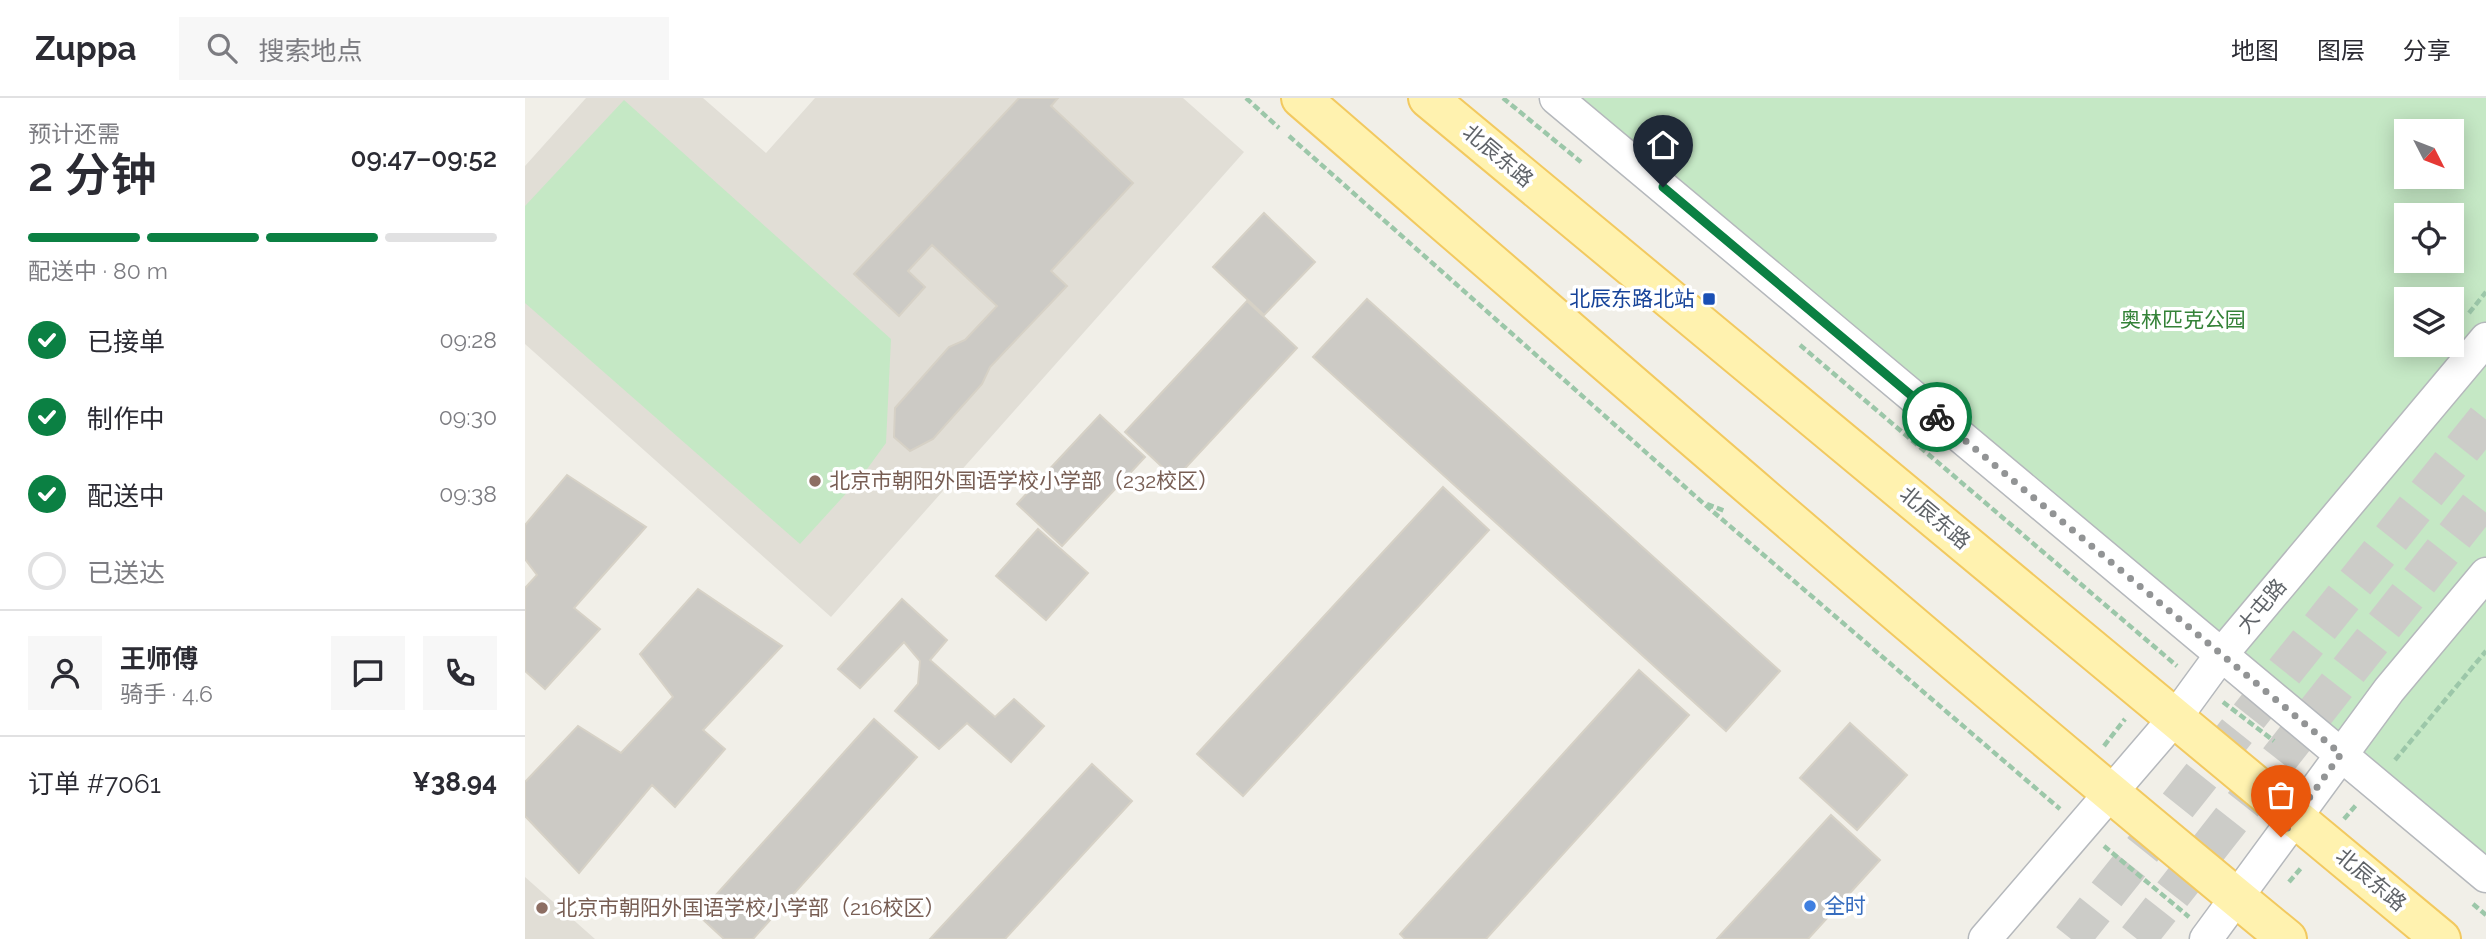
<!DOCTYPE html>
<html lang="zh">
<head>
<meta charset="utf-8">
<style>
  body { margin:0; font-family:Raleway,"Noto Sans SC",sans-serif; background:#f7f7f7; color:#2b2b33; height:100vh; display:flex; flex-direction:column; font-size:26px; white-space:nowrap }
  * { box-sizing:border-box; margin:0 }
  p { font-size:23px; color:#7c7c81 }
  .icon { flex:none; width:38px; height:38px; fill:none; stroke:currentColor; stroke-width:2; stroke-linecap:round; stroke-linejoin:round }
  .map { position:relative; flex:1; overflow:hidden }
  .side { display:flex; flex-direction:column; background:#fff; width:525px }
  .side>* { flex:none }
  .needle { width:46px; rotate:132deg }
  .fabs { position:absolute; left:1869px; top:21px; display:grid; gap:14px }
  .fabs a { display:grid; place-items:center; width:70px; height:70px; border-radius:0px; background:#fff; box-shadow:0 4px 18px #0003; font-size:35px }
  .pin { position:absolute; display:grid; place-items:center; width:60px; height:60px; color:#fff; margin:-72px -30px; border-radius:50% 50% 50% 0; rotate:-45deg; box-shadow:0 0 7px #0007 }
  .pin .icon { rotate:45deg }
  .courier { position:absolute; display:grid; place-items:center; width:70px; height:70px; margin:-35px; border:5px solid #0b8043; border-radius:50%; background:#fff; color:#222; box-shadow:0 2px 9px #0007 }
  .head em { font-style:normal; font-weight:600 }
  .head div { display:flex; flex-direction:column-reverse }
  .head { display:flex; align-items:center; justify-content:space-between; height:119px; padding:0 28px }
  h1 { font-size:46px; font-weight:600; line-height:52px }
  .bar { display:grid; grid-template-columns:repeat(4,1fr); gap:10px 7px; align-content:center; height:84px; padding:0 28px }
  .bar i { height:9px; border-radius:5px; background:#e1e1e2 }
  .bar .on { background:#0b8043 }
  .bar p { grid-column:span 4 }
  .line { display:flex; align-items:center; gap:18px; padding:0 28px; border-top:2px solid #e1e1e2 }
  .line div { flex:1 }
  .round { display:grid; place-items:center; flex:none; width:74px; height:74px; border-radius:0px; background:#f7f7f7 }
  ol { padding:0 28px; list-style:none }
  li { display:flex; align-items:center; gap:21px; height:77px }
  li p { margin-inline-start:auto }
  li .icon { padding:7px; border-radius:50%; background:#0b8043; color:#fff; stroke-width:4 }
  li:last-child { color:#7c7c81 }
  li i { width:38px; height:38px; border:4px solid #e1e1e2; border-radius:50% }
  header { display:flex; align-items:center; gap:42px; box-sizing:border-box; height:98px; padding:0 35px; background:#fff; border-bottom:2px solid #e1e1e2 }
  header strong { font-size:33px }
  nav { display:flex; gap:38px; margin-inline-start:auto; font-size:24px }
  .search { width:490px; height:63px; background:#f7f7f7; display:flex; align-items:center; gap:18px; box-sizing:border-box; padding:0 24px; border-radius:0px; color:#7c7c81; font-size:26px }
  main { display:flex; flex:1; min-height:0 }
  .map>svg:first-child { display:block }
  .education { fill:#e1ded6 }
  .green { fill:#c5e8c5; fill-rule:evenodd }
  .building { fill:#cccac5; stroke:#d6d1c6; stroke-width:2 }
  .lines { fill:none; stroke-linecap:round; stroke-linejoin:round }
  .major-tunnel { stroke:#ccccc8; stroke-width:38; stroke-dasharray:38 19; stroke-linecap:butt }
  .minor-casing { stroke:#b5b8bc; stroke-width:35 }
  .major-casing { stroke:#f2c960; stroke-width:42 }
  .path { stroke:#9cc7a9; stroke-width:4.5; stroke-dasharray:7 3.5; stroke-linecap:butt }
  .minor { stroke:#fff; stroke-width:32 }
  .major { stroke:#fff2af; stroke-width:38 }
  .done { stroke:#929495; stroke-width:7; stroke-dasharray:0 12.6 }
  .route { stroke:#0b8043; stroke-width:9 }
  .transit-dot { fill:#1a4fb4; stroke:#fff; stroke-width:2.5 }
  .education-dot { fill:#8d6e63; stroke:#fff; stroke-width:2.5 }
  .shop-dot { fill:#3f7fe0; stroke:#fff; stroke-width:2.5 }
  .labels { text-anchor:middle; stroke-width:7; stroke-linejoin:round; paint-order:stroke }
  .street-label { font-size:21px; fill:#5f6368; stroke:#fff }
  .transit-label { font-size:21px; fill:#164399; stroke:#fff; text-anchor:end }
  .park-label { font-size:21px; fill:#348238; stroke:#fff }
  .education-label { font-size:21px; fill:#785e54; stroke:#fff; text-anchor:start }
  .shop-label { font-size:21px; fill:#366cbe; stroke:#fff; text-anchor:start }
</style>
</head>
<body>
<header>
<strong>Zuppa</strong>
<div class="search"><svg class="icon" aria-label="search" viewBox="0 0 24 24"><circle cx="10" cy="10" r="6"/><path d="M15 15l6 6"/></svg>搜索地点</div>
<nav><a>地图</a><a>图层</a><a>分享</a></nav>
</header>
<main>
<section class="side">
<div class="head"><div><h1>2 分钟</h1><p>预计还需</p></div><em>09:47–09:52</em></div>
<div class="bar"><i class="on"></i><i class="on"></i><i class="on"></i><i></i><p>配送中 · 80 m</p></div>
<ol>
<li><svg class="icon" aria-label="check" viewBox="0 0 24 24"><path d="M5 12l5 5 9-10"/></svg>已接单<p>09:28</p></li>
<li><svg class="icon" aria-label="check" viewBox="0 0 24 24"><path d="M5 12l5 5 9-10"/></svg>制作中<p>09:30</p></li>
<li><svg class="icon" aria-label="check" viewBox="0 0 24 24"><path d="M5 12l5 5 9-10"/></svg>配送中<p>09:38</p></li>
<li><i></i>已送达</li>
</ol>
<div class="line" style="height:126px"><a class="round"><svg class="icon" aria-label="person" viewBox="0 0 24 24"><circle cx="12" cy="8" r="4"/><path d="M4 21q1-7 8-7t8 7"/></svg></a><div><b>王师傅</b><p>骑手 · 4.6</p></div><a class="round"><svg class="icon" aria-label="chat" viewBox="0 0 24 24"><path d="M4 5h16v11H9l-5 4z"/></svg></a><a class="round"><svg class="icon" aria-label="phone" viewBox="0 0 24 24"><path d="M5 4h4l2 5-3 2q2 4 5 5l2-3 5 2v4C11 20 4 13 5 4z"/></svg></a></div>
<div class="line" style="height:91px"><div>订单 #7061</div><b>¥38.94</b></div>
</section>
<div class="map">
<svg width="1961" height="841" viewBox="0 0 1961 841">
  <rect width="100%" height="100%" fill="#f1efe8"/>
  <path class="education" d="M61,0H178L241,55L290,0H658L719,54L306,519L0,246V68Z
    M0,779L70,841H0Z"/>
  <path class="green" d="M1046,0H1961V764ZM1881,33H1927V79H1881ZM1881,117H1927V163H1881ZM1881,201H1927V247H1881Z
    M99,2L366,241L361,345L337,378L275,446L0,205V108Z"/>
  <path class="building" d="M494,0H533L526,8L608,85L526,173L542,188L465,269L457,286L408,341L385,353L369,339L370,310L424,249L440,242L472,208L407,147L383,173L400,189L374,218L329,176Z
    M739,115L790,164L739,217L688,169Z
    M842,201L1255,573L1201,633L788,259Z
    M722,203L772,250L650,381L600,334Z
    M575,317L620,359L537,448L492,406Z
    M42,377L121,429L49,510L75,531L20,591L0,573V490L12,477L0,461V427Z
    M918,389L964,432L718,698L672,656Z
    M513,431L563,475L521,522L471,478Z
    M173,491L257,548L178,632L200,651L150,709L127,687L54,775L0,718V684L53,628L96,655L148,599L115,556Z
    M377,501L422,542L405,562L470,619L489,601L519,628L486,664L442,625L414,651L370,613L393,586L395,563L379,544L335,590L313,571Z
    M1114,572L1164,617L961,841H880L875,836Z
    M349,621L392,659L228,841H199L173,817Z
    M1325,625L1382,677L1332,732L1275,680Z
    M567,666L607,703L480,841H405Z
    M1306,717L1355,762L1283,841H1192Z"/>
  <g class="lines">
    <path class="major-tunnel" d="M1546,841L1961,321
      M1612,841L1961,398"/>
    <defs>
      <path id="minor" d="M1031,0L1961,778
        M1460,841L1650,620L1696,557L1961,241
        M1681,841L1864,592L1961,476"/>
      <path id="major" d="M776,0C1103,283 1428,567 1762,841
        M903,0L1916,841"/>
    </defs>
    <use href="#minor" class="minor-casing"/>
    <use href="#major" class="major-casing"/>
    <path class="path" d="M721,0L754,30
      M978,0L1056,64
      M764,38L1178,405L1535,711
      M1944,215L1961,194
      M1275,247L1652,568
      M1182,406L1200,413
      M1698,604L1749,643
      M1579,648L1600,621
      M1870,662L1961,553
      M1819,721L1832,706
      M1579,748L1664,819
      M1764,784L1777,769
      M1948,806L1961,817"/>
    <use href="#minor" class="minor"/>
    <use href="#major" class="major"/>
  </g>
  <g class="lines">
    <path class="done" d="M1412,319L1816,656L1756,739"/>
    <path class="route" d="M1138,89L1412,319"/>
  </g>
  <rect class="transit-dot" x="1177" y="194" width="14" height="14" rx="3.5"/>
  <g class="education-dot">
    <circle cx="290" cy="383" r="7"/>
    <circle cx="17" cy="810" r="7"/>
  </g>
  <circle class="shop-dot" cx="1285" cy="808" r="7"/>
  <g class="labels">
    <g class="street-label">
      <text transform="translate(973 58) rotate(40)" y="7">北辰东路</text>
      <text transform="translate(1410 420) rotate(40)" y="7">北辰东路</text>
      <text transform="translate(1737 508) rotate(-50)" y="7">大屯路</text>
      <text transform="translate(1846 782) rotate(40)" y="7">北辰东路</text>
    </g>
    <g class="transit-label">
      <text x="1170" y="208">北辰东路北站</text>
    </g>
    <g class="park-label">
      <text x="1658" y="229">奥林匹克公园</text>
    </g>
    <g class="education-label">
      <text x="304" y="390">北京市朝阳外国语学校小学部（232校区）</text>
      <text x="31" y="817">北京市朝阳外国语学校小学部（216校区）</text>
    </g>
    <g class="shop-label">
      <text x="1299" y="815">全时</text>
    </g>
  </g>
</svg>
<div class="fabs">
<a><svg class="needle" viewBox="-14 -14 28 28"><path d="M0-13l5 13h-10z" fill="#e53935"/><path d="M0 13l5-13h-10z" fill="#7c7c81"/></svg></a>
<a><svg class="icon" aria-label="locate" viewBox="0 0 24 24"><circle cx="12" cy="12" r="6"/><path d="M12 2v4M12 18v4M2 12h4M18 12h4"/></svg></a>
<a><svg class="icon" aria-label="layers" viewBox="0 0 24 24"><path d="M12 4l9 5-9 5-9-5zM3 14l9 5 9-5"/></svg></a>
</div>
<div class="pin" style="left:1756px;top:739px;background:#ea580c"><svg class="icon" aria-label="bag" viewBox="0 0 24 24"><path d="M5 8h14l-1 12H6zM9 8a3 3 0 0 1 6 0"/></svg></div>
<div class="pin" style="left:1138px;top:89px;background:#1f2937"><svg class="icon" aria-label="home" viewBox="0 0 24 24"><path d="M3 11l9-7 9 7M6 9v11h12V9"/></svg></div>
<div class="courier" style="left:1412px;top:319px"><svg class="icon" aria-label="bike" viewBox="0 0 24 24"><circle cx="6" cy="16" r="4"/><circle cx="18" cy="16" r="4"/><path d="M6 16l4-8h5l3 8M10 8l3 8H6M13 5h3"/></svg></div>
</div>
</main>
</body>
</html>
